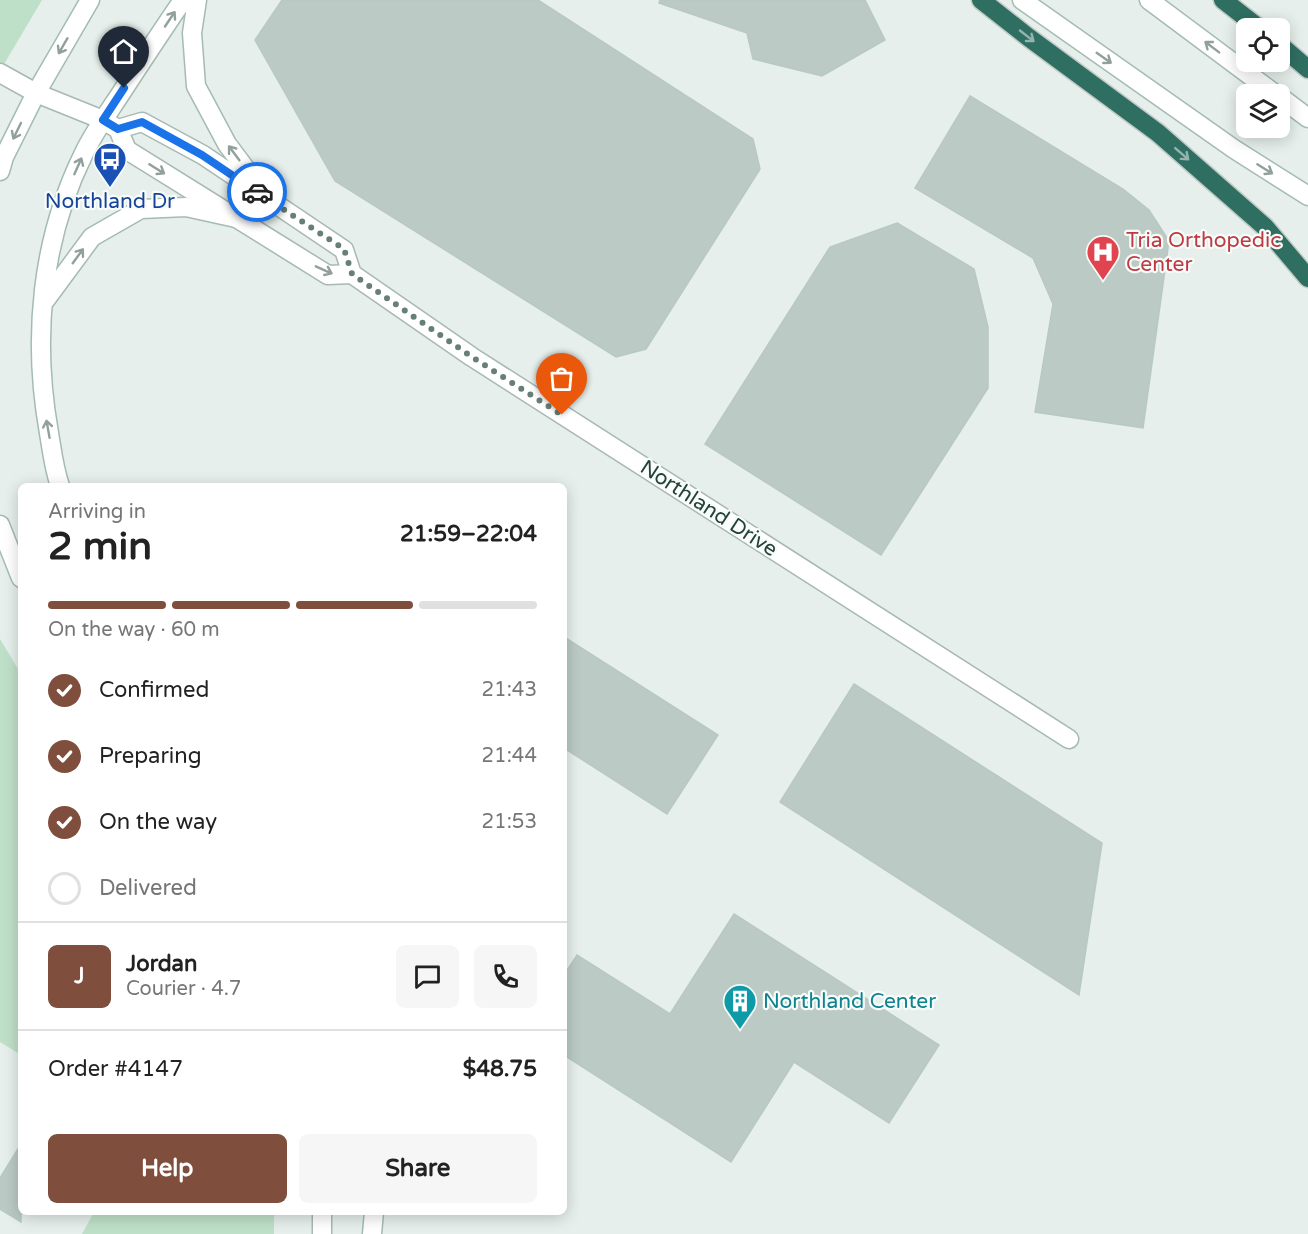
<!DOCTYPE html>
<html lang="en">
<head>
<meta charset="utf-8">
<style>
  body { margin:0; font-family:"Varela Round",sans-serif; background:#f6f6f6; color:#222; height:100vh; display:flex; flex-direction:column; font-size:22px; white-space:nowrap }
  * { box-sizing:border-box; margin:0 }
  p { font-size:20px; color:#767676 }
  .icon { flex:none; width:33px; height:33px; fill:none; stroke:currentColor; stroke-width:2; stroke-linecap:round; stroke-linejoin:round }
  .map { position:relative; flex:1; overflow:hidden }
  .details { position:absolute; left:18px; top:483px; width:549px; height:732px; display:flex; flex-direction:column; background:#fff; border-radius:9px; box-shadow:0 3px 15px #0003 }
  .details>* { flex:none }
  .buttons { position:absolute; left:1236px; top:18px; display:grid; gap:12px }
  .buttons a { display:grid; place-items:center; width:54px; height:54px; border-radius:9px; background:#fff; box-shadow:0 3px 15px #0003; font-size:30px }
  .pin { position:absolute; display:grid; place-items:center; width:51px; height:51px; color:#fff; margin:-62px -26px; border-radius:50% 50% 50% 0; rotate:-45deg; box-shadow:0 0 6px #0007 }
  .pin .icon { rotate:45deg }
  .courier { position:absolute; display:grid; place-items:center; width:60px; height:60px; margin:-30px; border:4px solid #1a73e8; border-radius:50%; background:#fff; color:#222; box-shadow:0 2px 8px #0007 }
  .headline em { font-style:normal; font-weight:700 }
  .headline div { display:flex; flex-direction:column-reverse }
  .headline { display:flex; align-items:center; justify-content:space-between; height:102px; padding:0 30px }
  h1 { font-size:39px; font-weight:700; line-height:45px }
  .bar { display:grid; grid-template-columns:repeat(4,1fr); gap:9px 6px; align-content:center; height:72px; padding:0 30px }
  .bar i { height:8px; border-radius:4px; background:#e0e0e0 }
  .bar .on { background:#804e3d }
  .bar p { grid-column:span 4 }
  .line { display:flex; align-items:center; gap:15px; padding:0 30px; border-top:2px solid #e0e0e0 }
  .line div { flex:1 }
  .round { display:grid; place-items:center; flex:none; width:63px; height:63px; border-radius:9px; background:#f6f6f6 }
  ol { padding:0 30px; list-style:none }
  li { display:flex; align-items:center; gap:18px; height:66px }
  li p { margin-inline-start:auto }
  li .icon { padding:6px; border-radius:50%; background:#804e3d; color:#fff; stroke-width:4 }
  li:last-child { color:#767676 }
  li i { width:33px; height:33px; border:3px solid #e0e0e0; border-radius:50% }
  .primary-button { display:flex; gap:12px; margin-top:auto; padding:12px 30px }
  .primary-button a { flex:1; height:69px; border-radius:9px; background:#804e3d; color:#fff; font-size:24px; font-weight:700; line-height:69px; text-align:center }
  .primary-button a+a { background:#f6f6f6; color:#222 }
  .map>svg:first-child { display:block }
  .green { fill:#bfe0c8 }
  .building { fill:#bbcac4; stroke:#b8c9c2; stroke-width:1.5 }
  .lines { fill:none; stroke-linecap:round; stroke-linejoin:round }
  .minor-casing { stroke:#a8b8b2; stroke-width:21 }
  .secondary-casing { stroke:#a4bbb3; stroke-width:21 }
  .motorway-casing { stroke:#c2cac8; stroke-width:21 }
  .minor { stroke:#fff; stroke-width:18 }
  .secondary { stroke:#fff; stroke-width:18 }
  .motorway { stroke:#2f6f62; stroke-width:18 }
  .oneway { stroke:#92a09c }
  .oneway2 { stroke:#93b5ae }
  .done { stroke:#687f78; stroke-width:6; stroke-dasharray:0 10.8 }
  .route { stroke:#1a73e8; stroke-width:8 }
  .labels { text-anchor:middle; stroke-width:4.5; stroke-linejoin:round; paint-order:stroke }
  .transit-label { font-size:21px; fill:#164399; stroke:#f7fbf9 }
  .health-label { font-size:21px; fill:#be3a42; stroke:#f7fbf9; text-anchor:start }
  .street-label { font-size:21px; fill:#24423a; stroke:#f7fbf9 }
  .culture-label { font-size:21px; fill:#0d838f; stroke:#f7fbf9; text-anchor:start }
</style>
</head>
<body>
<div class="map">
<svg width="1308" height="1234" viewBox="0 0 1308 1234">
  <rect width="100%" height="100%" fill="#e6efeb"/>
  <path class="green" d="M0,0H42L0,71Z
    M0,639L21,674V1055L0,1042Z
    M94,1212H274V1234H82Z"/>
  <path class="building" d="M282,0H538L753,139L760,169L646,349L616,357L335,181L255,40Z
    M660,0H865L885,40L822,76L753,59L747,33L659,3Z
    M970,96L1123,189L1149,210L1169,241L1143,428L1035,412L1053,304L1033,258L915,188Z
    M897,223L974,269L988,327V388L881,555L705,444L830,247Z
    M564,637L718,735L667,814L564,748Z
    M854,684L1102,843L1079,995L780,802Z
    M734,914L939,1045L889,1123L794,1062L731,1162L564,1055V975L577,955L670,1014Z
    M21,1144V1222L0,1209V1178Z"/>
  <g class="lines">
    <defs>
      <path id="minor" d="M0,73L36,93L103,120L118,129L127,150L328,275L352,274L472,357L1069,739
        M118,129L142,122L203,155L344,250L352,274"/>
      <path id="secondary" d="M197,0L192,33L196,86L227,144L269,200
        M1022,0L1234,149L1308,196
        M1149,0L1275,94
        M1280,97L1308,118
        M0,171L4,157L36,93L90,0
        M44,302L92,237L141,209L186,207L236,218
        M60,486C54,469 52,451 49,433C32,338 41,240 84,153C95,130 111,109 125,87C144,58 163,29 183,0
        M0,525L21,578
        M322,1234V1212
        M372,1234L374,1212"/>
      <path id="motorway" d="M981,0L1028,37L1158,133L1265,227L1308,278
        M1223,0L1259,28
        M1280,45L1308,69"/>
    </defs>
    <use href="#minor" class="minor-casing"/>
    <use href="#secondary" class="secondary-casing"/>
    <use href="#motorway" class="motorway-casing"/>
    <use href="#minor" class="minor"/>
    <use href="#secondary" class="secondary"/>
    <use href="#motorway" class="motorway"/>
  </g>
  <defs><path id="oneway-shaft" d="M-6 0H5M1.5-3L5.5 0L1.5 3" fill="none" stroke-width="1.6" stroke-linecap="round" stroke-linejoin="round" transform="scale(1.5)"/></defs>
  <g class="oneway">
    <use href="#oneway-shaft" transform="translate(170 19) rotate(-56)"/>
    <use href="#oneway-shaft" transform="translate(63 46) rotate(120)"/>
    <use href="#oneway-shaft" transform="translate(1212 47) rotate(-143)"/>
    <use href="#oneway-shaft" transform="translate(1104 58) rotate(35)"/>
    <use href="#oneway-shaft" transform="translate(17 131) rotate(116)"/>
    <use href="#oneway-shaft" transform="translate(234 153) rotate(-127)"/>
    <use href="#oneway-shaft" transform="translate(78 166) rotate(-66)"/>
    <use href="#oneway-shaft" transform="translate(157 169) rotate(32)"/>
    <use href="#oneway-shaft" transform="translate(1265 169) rotate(32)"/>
    <use href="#oneway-shaft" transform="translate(78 256) rotate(-54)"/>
    <use href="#oneway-shaft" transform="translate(324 270) rotate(24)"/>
    <use href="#oneway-shaft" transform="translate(48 429) rotate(-100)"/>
  </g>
  <g class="oneway2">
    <use href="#oneway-shaft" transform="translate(1027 36) rotate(38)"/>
    <use href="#oneway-shaft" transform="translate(1182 154) rotate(41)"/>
  </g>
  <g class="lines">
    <path class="done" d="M257,192L344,249L352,274L472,357L562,415"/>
    <path class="route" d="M124,88L103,120L118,129L142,122L202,155L257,192"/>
  </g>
  <defs>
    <symbol id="bus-pin" viewBox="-11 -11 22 30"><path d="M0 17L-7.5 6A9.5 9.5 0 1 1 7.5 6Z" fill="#1a4fb4" stroke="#f7fbf9"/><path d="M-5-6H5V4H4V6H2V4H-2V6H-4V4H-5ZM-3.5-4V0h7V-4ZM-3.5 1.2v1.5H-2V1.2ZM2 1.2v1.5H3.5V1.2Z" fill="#fff"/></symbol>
    <symbol id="hospital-pin" viewBox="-11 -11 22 30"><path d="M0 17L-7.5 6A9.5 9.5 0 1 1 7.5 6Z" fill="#e0444e" stroke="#f7fbf9"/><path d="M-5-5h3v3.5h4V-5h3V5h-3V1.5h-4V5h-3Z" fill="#fff"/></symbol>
    <symbol id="building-pin" viewBox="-11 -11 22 30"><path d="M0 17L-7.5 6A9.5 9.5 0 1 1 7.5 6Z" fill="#0f9aa8" stroke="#f7fbf9"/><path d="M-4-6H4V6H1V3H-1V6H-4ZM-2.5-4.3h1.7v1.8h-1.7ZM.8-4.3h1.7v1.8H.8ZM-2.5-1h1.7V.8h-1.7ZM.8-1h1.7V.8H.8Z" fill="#fff"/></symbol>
  </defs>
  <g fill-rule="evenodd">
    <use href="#bus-pin" x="91" y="140" width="38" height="52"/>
    <use href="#hospital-pin" x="1084" y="233" width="38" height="52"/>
    <use href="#building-pin" x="721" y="982" width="38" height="52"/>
  </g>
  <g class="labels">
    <g class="transit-label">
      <text x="110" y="208">Northland Dr</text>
    </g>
    <g class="health-label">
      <text x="1126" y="247">Tria Orthopedic<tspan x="1126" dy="24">Center</tspan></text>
    </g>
    <g class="street-label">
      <text transform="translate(709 508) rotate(33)" y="7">Northland Drive</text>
    </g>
    <g class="culture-label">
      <text x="763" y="1008">Northland Center</text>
    </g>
  </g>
</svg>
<div class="buttons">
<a><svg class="icon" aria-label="locate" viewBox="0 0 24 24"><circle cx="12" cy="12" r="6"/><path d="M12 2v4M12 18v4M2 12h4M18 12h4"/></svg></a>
<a><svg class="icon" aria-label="layers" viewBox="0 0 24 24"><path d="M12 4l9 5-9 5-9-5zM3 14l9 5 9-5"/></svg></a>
</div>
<div class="pin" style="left:562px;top:415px;background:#ea580c"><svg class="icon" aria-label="bag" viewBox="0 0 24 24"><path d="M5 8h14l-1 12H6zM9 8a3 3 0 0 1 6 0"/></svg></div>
<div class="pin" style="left:124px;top:88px;background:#1f2937"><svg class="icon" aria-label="home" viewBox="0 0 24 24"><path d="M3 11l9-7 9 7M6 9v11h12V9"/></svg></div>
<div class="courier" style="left:257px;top:192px"><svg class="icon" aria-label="car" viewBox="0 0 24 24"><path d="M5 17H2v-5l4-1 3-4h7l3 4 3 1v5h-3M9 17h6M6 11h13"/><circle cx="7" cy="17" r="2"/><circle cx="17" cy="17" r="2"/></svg></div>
<section class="details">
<div class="headline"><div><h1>2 min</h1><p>Arriving in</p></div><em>21:59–22:04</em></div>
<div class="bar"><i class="on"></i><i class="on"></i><i class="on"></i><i></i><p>On the way · 60 m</p></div>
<ol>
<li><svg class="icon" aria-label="check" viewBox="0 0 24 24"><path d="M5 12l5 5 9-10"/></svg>Confirmed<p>21:43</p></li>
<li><svg class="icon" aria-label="check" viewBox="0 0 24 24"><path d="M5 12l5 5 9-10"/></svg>Preparing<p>21:44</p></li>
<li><svg class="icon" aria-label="check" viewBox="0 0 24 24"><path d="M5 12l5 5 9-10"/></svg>On the way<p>21:53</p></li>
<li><i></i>Delivered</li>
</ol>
<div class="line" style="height:108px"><b class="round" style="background:#804e3d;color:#fff">J</b><div><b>Jordan</b><p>Courier · 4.7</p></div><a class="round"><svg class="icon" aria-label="chat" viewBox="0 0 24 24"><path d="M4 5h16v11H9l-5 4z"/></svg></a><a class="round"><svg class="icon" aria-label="phone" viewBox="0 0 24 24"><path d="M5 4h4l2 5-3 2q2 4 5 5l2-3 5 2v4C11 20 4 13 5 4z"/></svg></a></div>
<div class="line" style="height:78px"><div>Order #4147</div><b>$48.75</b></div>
<div class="primary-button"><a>Help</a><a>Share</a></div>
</section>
</div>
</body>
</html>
